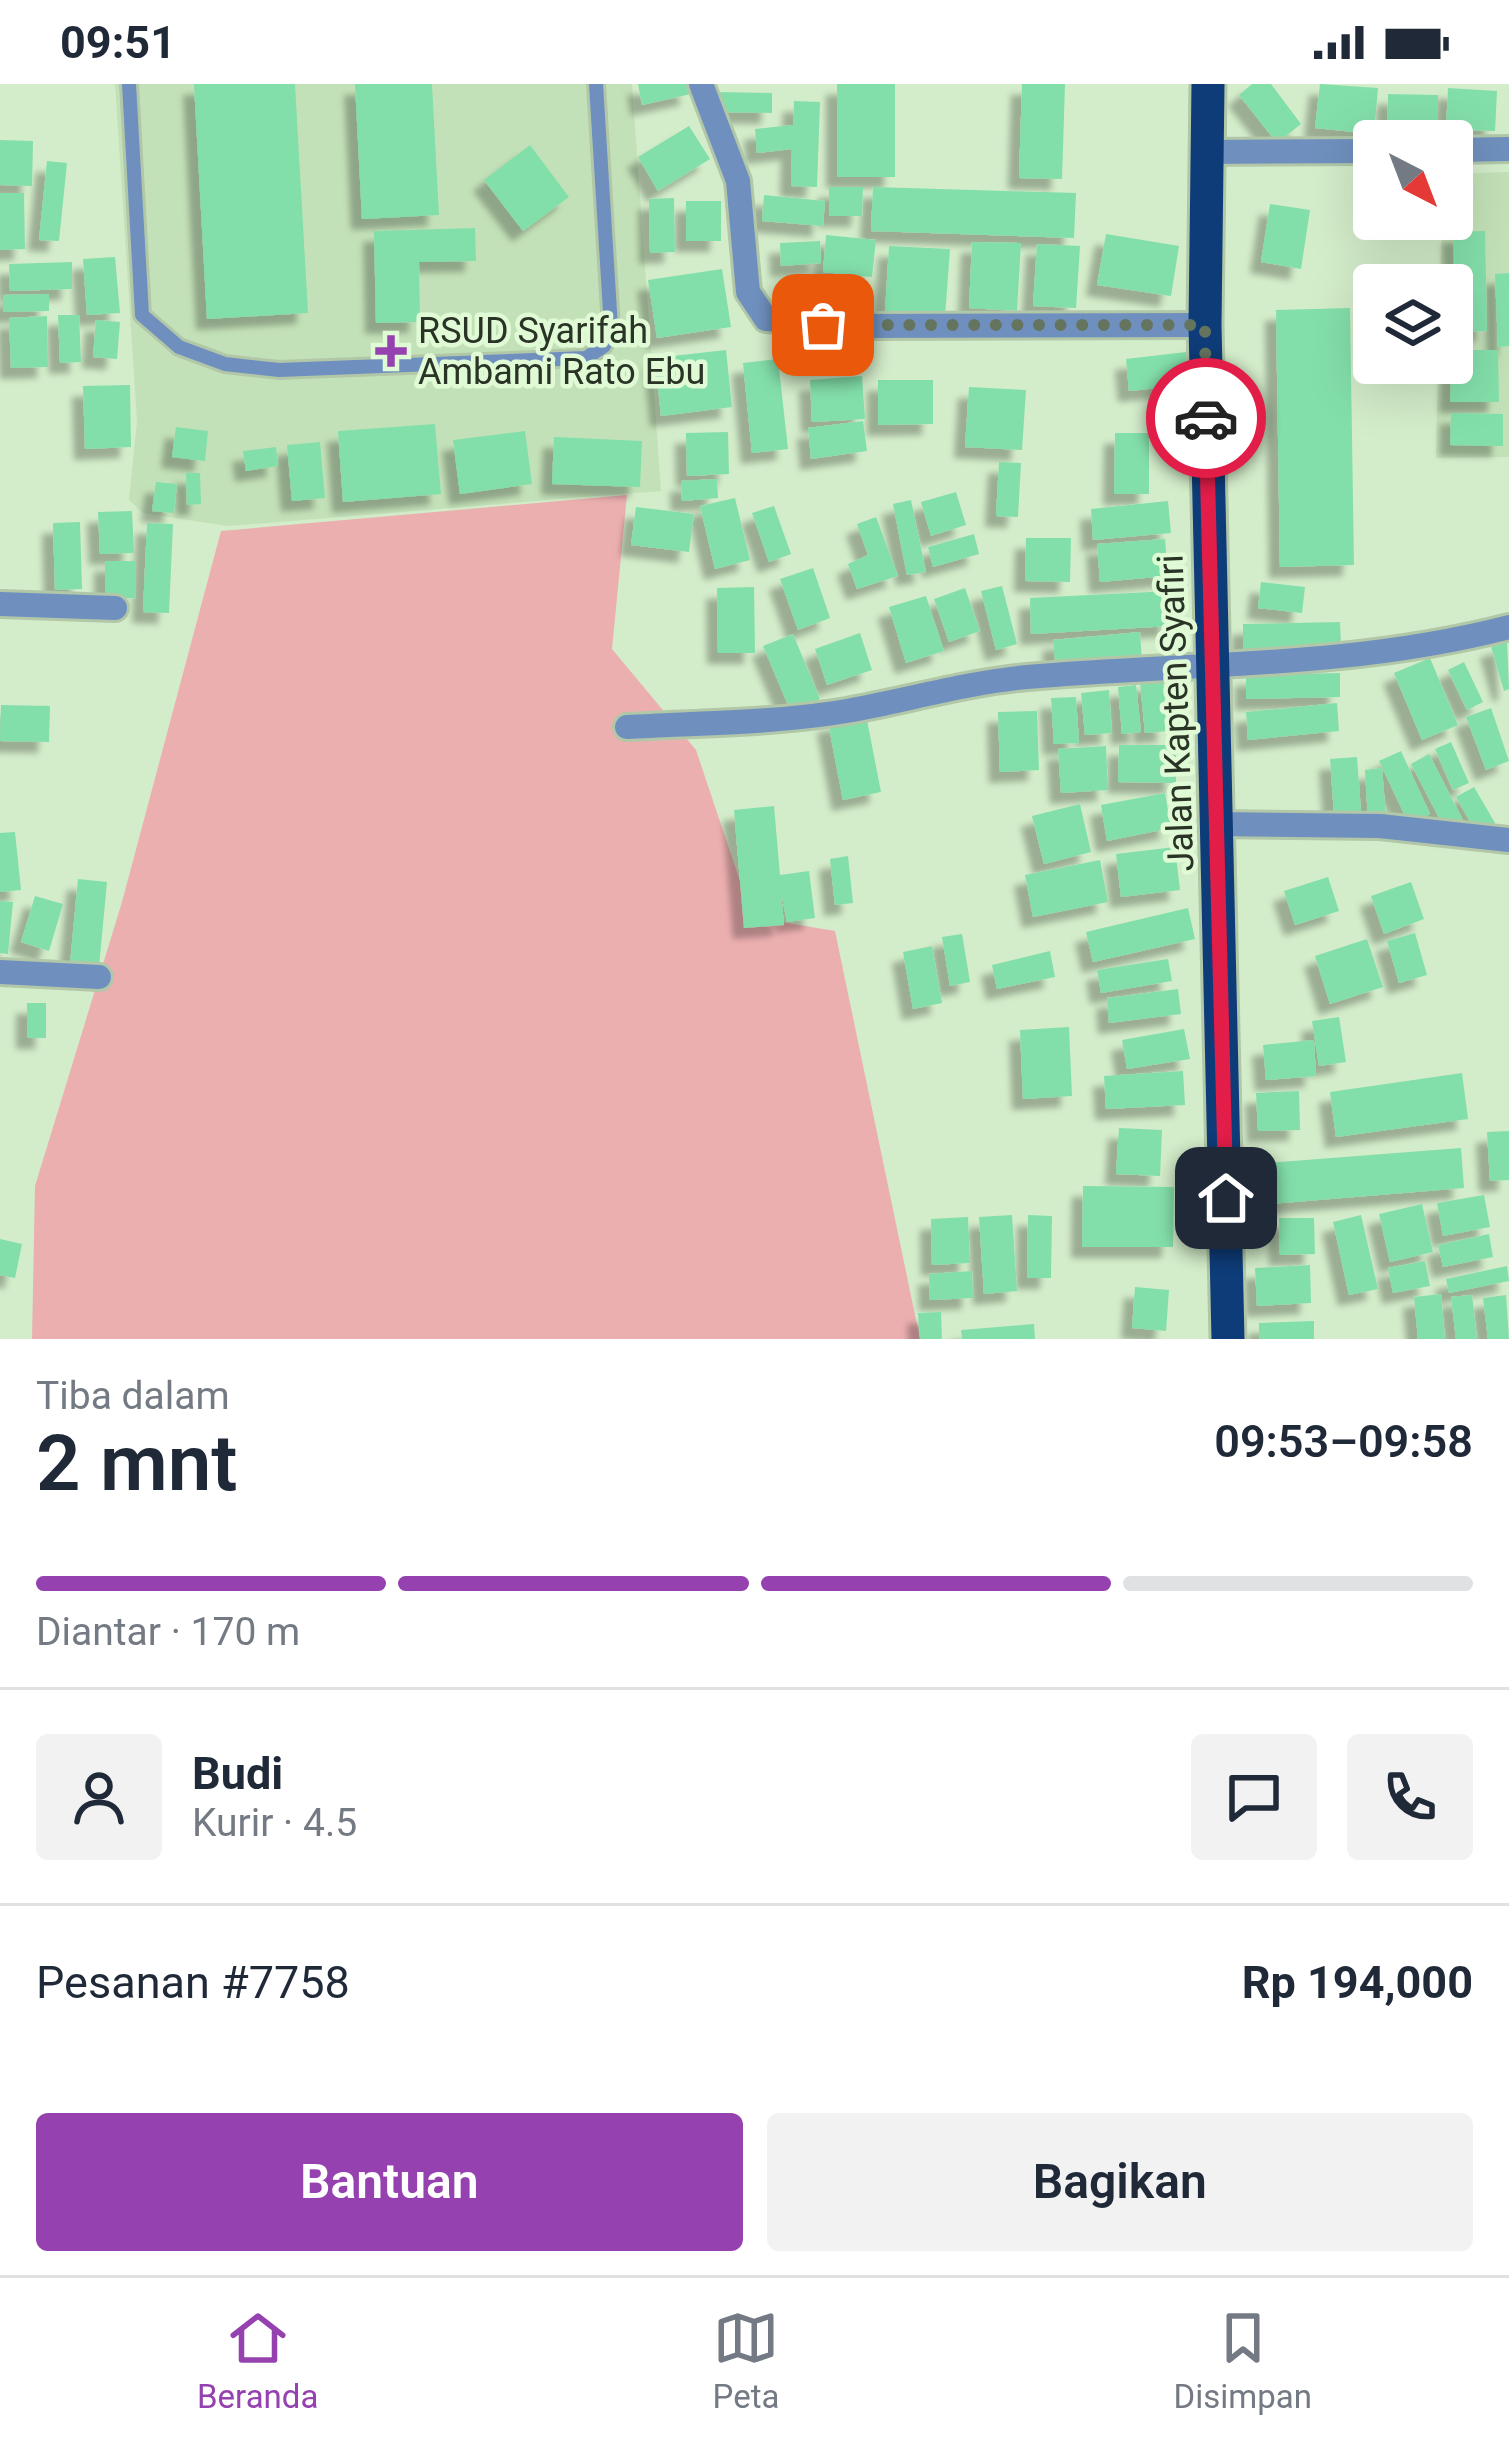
<!DOCTYPE html>
<html lang="id">
<head>
<meta charset="utf-8">
<style>
  body { margin:0; font-family:Roboto,sans-serif; background:#f2f2f3; color:#1f2937; height:100vh; display:flex; flex-direction:column; font-size:45px; white-space:nowrap }
  * { box-sizing:border-box; margin:0 }
  p { font-size:39px; color:#747a83 }
  .icon { flex:none; width:66px; height:66px; fill:none; stroke:currentColor; stroke-width:2; stroke-linecap:round; stroke-linejoin:round }
  .map { position:relative; height:1255px; overflow:hidden }
  .details { display:flex; flex-direction:column; background:#fff; flex:1 }
  .details>* { flex:none }
  .needle { width:78px; rotate:138deg }
  .tools { position:absolute; left:1353px; top:36px; display:grid; gap:24px }
  .tools a { display:grid; place-items:center; width:120px; height:120px; border-radius:12px; background:#fff; box-shadow:0 12px 48px #0002; font-size:60px }
  .pin { position:absolute; display:grid; place-items:center; width:102px; height:102px; color:#fff; margin:-51px; border-radius:24px; box-shadow:0 6px 18px #0006 }
  .courier { position:absolute; display:grid; place-items:center; width:120px; height:120px; margin:-60px; border:9px solid #e11d48; border-radius:50%; background:#fff; color:#222; box-shadow:0 3px 15px #0007 }
  .head em { font-style:normal; font-weight:600 }
  .head div { display:flex; flex-direction:column-reverse }
  .head { display:flex; align-items:center; justify-content:space-between; height:204px; padding:0 36px }
  h1 { font-size:78px; font-weight:600; line-height:90px }
  .bar { display:grid; grid-template-columns:repeat(4,1fr); gap:18px 12px; align-content:center; height:144px; padding:0 36px }
  .bar i { height:15px; border-radius:9px; background:#e0e1e3 }
  .bar .on { background:#9541af }
  .bar p { grid-column:span 4 }
  .line { display:flex; align-items:center; gap:30px; padding:0 36px; border-top:3px solid #e0e1e3 }
  .line div { flex:1 }
  .round { display:grid; place-items:center; flex:none; width:126px; height:126px; border-radius:12px; background:#f2f2f3 }
  .button { display:flex; gap:24px; margin-top:auto; padding:24px 36px }
  .button a { flex:1; height:138px; border-radius:12px; background:#9541af; color:#fff; font-size:48px; font-weight:600; line-height:138px; text-align:center }
  .button a+a { background:#f2f2f3; color:#1f2937 }
  .status { display:flex; justify-content:space-between; align-items:center; height:84px; padding:0 60px; background:#fff; direction:ltr }
  .status svg { height:33px; fill:currentColor }
  .dock { display:flex; justify-content:space-around; align-items:center; height:168px; border-top:3px solid #e0e1e3; background:#fff; font-size:33px; color:#747a83 }
  .dock a { display:grid; justify-items:center; gap:6px }
  .dock .on { color:#9541af }
  .map>svg:first-child { display:block }
  .built { fill:#c3e1b8 }
  .green { fill:#ecafb0 }
  .building { fill:#83dfaa; filter:url(#shadow) }
  .lines { fill:none; stroke-linecap:round; stroke-linejoin:round }
  .service-casing { stroke:#b1c7a8; stroke-width:20 }
  .minor-casing { stroke:#b1c7a8; stroke-width:30 }
  .trunk-casing { stroke:#b1c7a8; stroke-width:39 }
  .service { stroke:#6f90be; stroke-width:14 }
  .minor { stroke:#6f90be; stroke-width:24 }
  .trunk { stroke:#0e3c78; stroke-width:33 }
  .done { stroke:#65745f; stroke-width:12; stroke-dasharray:0 21.6 }
  .route { stroke:#e11d48; stroke-width:15 }
  .poi-dot { fill:#9541af; stroke:#e0fad6; stroke-width:4.5 }
  .labels { text-anchor:middle; stroke-width:9; stroke-linejoin:round; paint-order:stroke }
  .poi-label { font-size:36px; fill:#2a3426; stroke:#e0fad6; text-anchor:start }
  .street-label { font-size:36px; fill:#2a3426; stroke:#e0fad6 }
</style>
</head>
<body>
<div class="status"><b>09:51</b><svg viewBox="0 0 49 12"><path d="M0 12V9h3v3zM5 12V6h3v6zM10 12V3h3v9zM15 12V0h3v12zM26 1h20v11H26zM47 4h2v5h-2z"/></svg></div>
<div class="map">
<svg width="1509" height="1255" viewBox="0 0 1509 1255">
  <defs>
    <filter id="shadow"><feDropShadow dx="-11" dy="11" stdDeviation="3" flood-color="#0004"/></filter>
  </defs>
  <rect width="100%" height="100%" fill="#d3ecc9"/>
  <path class="built" d="M115,0H632L661,407L228,442L143,429L129,416L137,337Z
    M1509,88V373L1436,374L1438,279H1452V201H1440L1442,135H1452V90Z"/>
  <path class="green" d="M627,411L612,565L696,666L752,833L835,847L920,1255H32L35,1102L122,818L221,447Z"/>
  <path class="building" d="M194,0H295L308,229L207,235Z
    M355,0H432L439,131L362,135Z
    M638,0H689L691,10L642,21Z
    M837,0H895V93H837Z
    M1022,0H1065L1062,95L1019,94Z
    M1252,0H1271L1301,40L1277,59L1239,11Z
    M1320,0L1378,4L1374,50L1315,44Z
    M1448,4L1497,7L1495,47L1446,45Z
    M716,8L772,9V29L715,28Z
    M1388,10L1438,11V57L1387,56Z
    M794,17L820,18L817,103L791,102L792,65L757,69L755,45L793,41Z
    M689,42L710,75L658,107L638,73Z
    M0,56L33,57L32,102L0,101Z
    M530,61L569,113L523,147L484,96Z
    M47,77L67,79L59,157L39,156Z
    M829,103H863L862,132H829Z
    M873,103L1076,109L1074,154L871,147Z
    M0,109H24L25,165L0,166Z
    M764,111L825,117L823,142L762,137Z
    M674,114L675,168L650,169L649,115Z
    M686,117H721V157H686Z
    M1270,120L1310,126L1301,185L1261,178Z
    M475,144L476,177L419,178L420,238L376,239L374,147Z
    M1485,147L1487,247L1456,248L1453,148Z
    M1106,150L1179,162L1171,212L1097,201Z
    M826,151L876,156L872,193L823,188Z
    M820,157L821,179L781,182L780,159Z
    M972,158L1021,159L1017,227L969,224Z
    M1037,160L1080,162L1076,224L1033,222Z
    M889,162L950,165L945,233L885,229Z
    M115,173L120,229L87,231L83,175Z
    M72,178V205L10,207L9,180Z
    M722,185L731,243L657,254L648,196Z
    M1509,189V262L1498,263L1495,190Z
    M807,201L869,202L868,226L806,224Z
    M49,210V227L3,228V211Z
    M1350,224L1354,481L1280,483L1276,226Z
    M58,231H79L81,278L60,279Z
    M47,232L48,283L11,284L9,234Z
    M96,236L120,238L117,275L93,273Z
    M726,266L732,323L661,332L655,274Z
    M1452,266H1498L1499,318H1450Z
    M1186,268L1189,301L1129,307L1126,275Z
    M778,275L788,365L752,369L743,279Z
    M862,292L865,335L812,338L810,296Z
    M878,296H933V340L878,341Z
    M130,301L131,363L85,365L83,302Z
    M969,303L1026,306L1022,366L965,363Z
    M1451,329L1503,330V362L1450,361Z
    M863,337L867,367L811,375L808,344Z
    M435,340L441,410L343,418L338,347Z
    M176,343L208,347L205,377L172,373Z
    M525,347L532,400L460,410L453,356Z
    M728,348L729,390L687,392L686,349Z
    M1115,349H1149V410H1114Z
    M554,353L642,357L640,403L552,400Z
    M320,358L325,414L292,417L287,361Z
    M276,363L278,382L246,387L243,367Z
    M999,378L1021,379L1018,433L996,432Z
    M186,389H200L201,420L187,421Z
    M717,395L718,414L682,417L681,397Z
    M156,398L177,400L174,429L152,427Z
    M956,408L966,441L931,452L921,418Z
    M735,414L750,476L715,485L700,422Z
    M911,416L926,488L907,491L893,420Z
    M1168,417L1171,449L1093,456L1091,425Z
    M774,422L791,470L769,478L752,429Z
    M636,423L694,430L689,468L631,461Z
    M132,427L134,469L100,470L98,428Z
    M876,433L898,492L857,505L848,480L868,471L857,440Z
    M80,438L82,505L55,506L53,439Z
    M147,439L173,440L169,529L143,528Z
    M974,450L979,470L933,483L928,463Z
    M1026,454H1071L1070,498L1025,497Z
    M1165,455L1168,492L1100,498L1097,460Z
    M105,477H136V514L105,515Z
    M813,484L830,534L798,546L780,495Z
    M1261,498L1305,503L1302,529L1258,524Z
    M1002,502L1017,560L996,566L981,507Z
    M754,503L755,569H718L717,504Z
    M965,504L980,547L949,558L934,515Z
    M1170,507L1171,542L1031,550L1030,514Z
    M926,512L944,567L906,579L889,523Z
    M1340,538L1341,562L1243,565V540Z
    M1140,548L1142,578L1056,586L1053,556Z
    M860,549L872,586L827,601L815,565Z
    M793,550L820,615L791,628L763,562Z
    M1507,558L1509,605L1504,607L1491,563Z
    M1430,574L1458,641L1422,656L1394,589Z
    M1464,578L1483,618L1467,626L1448,586Z
    M1340,589V613L1246,615V591Z
    M1163,595L1168,647L1145,649L1140,598Z
    M1136,601L1141,648L1122,650L1118,603Z
    M1109,606L1112,649L1085,651L1081,609Z
    M1076,613L1079,659L1054,660L1051,614Z
    M1337,619L1339,647L1248,656L1246,628Z
    M1,621L50,622L49,658L0,657Z
    M1491,624L1509,677L1486,686L1466,633Z
    M1037,627L1039,686L1000,688L998,628Z
    M866,631L881,708L843,716L828,638Z
    M1451,658L1469,699L1453,706L1435,665Z
    M1119,661H1176V699L1118,698Z
    M1106,662L1108,706L1061,709L1058,665Z
    M1401,667L1430,730L1409,740L1379,677Z
    M1429,670L1465,740L1447,749L1411,680Z
    M1357,673L1361,728L1334,730L1330,675Z
    M1382,684L1386,734L1368,736L1365,686Z
    M1474,703L1495,739L1477,750L1456,713Z
    M1165,709L1171,744L1107,757L1101,721Z
    M1080,720L1091,768L1044,780L1032,732Z
    M774,722L780,791L809,787L815,834L787,838L781,808L784,841L744,844L734,726Z
    M15,748L21,806L0,808V749Z
    M1175,763L1180,806L1121,813L1116,770Z
    M848,772L853,819L835,821L830,775Z
    M1100,776L1108,818L1033,833L1025,791Z
    M1328,793L1339,827L1295,841L1284,807Z
    M78,795L107,798L99,883L70,880Z
    M1411,798L1424,835L1384,850L1371,812Z
    M35,812L63,820L49,867L21,858Z
    M0,817L13,818L8,870L0,869Z
    M1188,824L1195,855L1093,878L1086,848Z
    M1415,849L1427,891L1399,899L1387,857Z
    M962,850L970,898L950,902L942,853Z
    M1367,855L1383,903L1330,920L1315,872Z
    M932,862L942,919L913,925L903,868Z
    M1050,867L1055,893L997,905L992,881Z
    M1168,875L1172,897L1101,909L1097,886Z
    M1178,905L1181,930L1109,939L1107,914Z
    M27,919H46V954H27Z
    M1339,933L1346,978L1319,982L1312,937Z
    M1069,943L1072,1012L1023,1015L1020,946Z
    M1184,945L1190,975L1127,985L1122,956Z
    M1314,956L1316,992L1266,996L1263,961Z
    M1183,987L1185,1021L1106,1025L1104,992Z
    M1462,989L1468,1035L1336,1053L1330,1008Z
    M1299,1007L1300,1046L1258,1047L1256,1009Z
    M1119,1044L1162,1046L1160,1092L1116,1090Z
    M1509,1047V1096L1490,1097L1487,1048Z
    M1461,1064L1464,1104L1258,1121L1255,1080Z
    M1083,1102L1174,1103L1173,1163H1082Z
    M1484,1111L1490,1143L1443,1152L1437,1119Z
    M1422,1120L1433,1168L1390,1178L1379,1130Z
    M1012,1131L1017,1207L984,1210L979,1133Z
    M1028,1131L1052,1132L1051,1194H1027Z
    M1361,1131L1378,1205L1349,1211L1333,1138Z
    M968,1133L970,1179L932,1181L931,1135Z
    M1279,1134H1314L1315,1170L1280,1171Z
    M1489,1150L1493,1173L1443,1183L1438,1161Z
    M0,1155L22,1160L15,1194L0,1191Z
    M1425,1177L1430,1202L1393,1209L1388,1184Z
    M1310,1181L1311,1219L1257,1222L1255,1184Z
    M1507,1182L1509,1197L1449,1209L1446,1195Z
    M972,1187L973,1214L930,1216L929,1190Z
    M1135,1203L1169,1206L1166,1247L1132,1244Z
    M1441,1210L1445,1255H1418L1414,1213Z
    M1472,1211L1477,1255H1456L1451,1213Z
    M1506,1211L1509,1255H1488L1483,1214Z
    M941,1228L942,1255H920L918,1229Z
    M1314,1237V1255H1259V1239Z
    M1034,1240L1035,1255H962L961,1246Z"/>
  <g class="lines">
    <defs>
      <path id="service" d="M129,0L142,231L179,263L225,280L279,286L586,274L604,262L611,244L596,0"/>
      <path id="minor" d="M701,0L738,97L748,208L766,235L862,242L1205,241
        M1452,66L1509,65
        M1205,68L1374,67
        M0,520L115,524
        M627,643C700,639 775,639 847,627C908,616 965,599 1027,593C1188,579 1351,584 1509,543
        M1217,740L1380,742L1509,756
        M0,888L99,893"/>
      <path id="trunk" d="M1208,0L1205,241L1228,1255"/>
    </defs>
    <use href="#service" class="service-casing"/>
    <use href="#minor" class="minor-casing"/>
    <use href="#trunk" class="trunk-casing"/>
    <use href="#service" class="service"/>
    <use href="#minor" class="minor"/>
    <use href="#trunk" class="trunk"/>
  </g>
  <g class="lines">
    <path class="done" d="M823,241H1205L1206,334"/>
    <path class="route" d="M1206,334L1226,1114"/>
  </g>
  <path class="poi-dot" d="M385 249h12v12h12v12h-12v12h-12v-12h-12v-12h12z"/>
  <g class="labels">
    <g class="poi-label">
      <text x="418" y="259">RSUD Syarifah<tspan x="418" dy="41">Ambami Rato Ebu</tspan></text>
    </g>
    <g class="street-label">
      <text transform="translate(1175 629) rotate(-92)" y="13">Jalan Kapten Syafiri</text>
    </g>
  </g>
</svg>
<div class="tools">
<a><svg class="needle" viewBox="-14 -14 28 28"><path d="M0-13l5 13h-10z" fill="#e53935"/><path d="M0 13l5-13h-10z" fill="#747a83"/></svg></a>
<a><svg class="icon" aria-label="layers" viewBox="0 0 24 24"><path d="M12 4l9 5-9 5-9-5zM3 14l9 5 9-5"/></svg></a>
</div>
<div class="pin" style="left:823px;top:241px;background:#ea580c"><svg class="icon" aria-label="bag" viewBox="0 0 24 24"><path d="M5 8h14l-1 12H6zM9 8a3 3 0 0 1 6 0"/></svg></div>
<div class="pin" style="left:1226px;top:1114px;background:#1f2937"><svg class="icon" aria-label="home" viewBox="0 0 24 24"><path d="M3 11l9-7 9 7M6 9v11h12V9"/></svg></div>
<div class="courier" style="left:1206px;top:334px"><svg class="icon" aria-label="car" viewBox="0 0 24 24"><path d="M5 17H2v-5l4-1 3-4h7l3 4 3 1v5h-3M9 17h6M6 11h13"/><circle cx="7" cy="17" r="2"/><circle cx="17" cy="17" r="2"/></svg></div>
</div>
<section class="details">
<div class="head"><div><h1>2 mnt</h1><p>Tiba dalam</p></div><em>09:53–09:58</em></div>
<div class="bar"><i class="on"></i><i class="on"></i><i class="on"></i><i></i><p>Diantar · 170 m</p></div>
<div class="line" style="height:216px"><a class="round"><svg class="icon" aria-label="person" viewBox="0 0 24 24"><circle cx="12" cy="8" r="4"/><path d="M4 21q1-7 8-7t8 7"/></svg></a><div><b>Budi</b><p>Kurir · 4.5</p></div><a class="round"><svg class="icon" aria-label="chat" viewBox="0 0 24 24"><path d="M4 5h16v11H9l-5 4z"/></svg></a><a class="round"><svg class="icon" aria-label="phone" viewBox="0 0 24 24"><path d="M5 4h4l2 5-3 2q2 4 5 5l2-3 5 2v4C11 20 4 13 5 4z"/></svg></a></div>
<div class="line" style="height:156px"><div>Pesanan #7758</div><b>Rp 194,000</b></div>
<div class="button"><a>Bantuan</a><a>Bagikan</a></div>
</section>
<nav class="dock">
<a class="on"><svg class="icon" aria-label="home" viewBox="0 0 24 24"><path d="M3 11l9-7 9 7M6 9v11h12V9"/></svg>Beranda</a>
<a><svg class="icon" aria-label="map" viewBox="0 0 24 24"><path d="M3 6l6-2 6 2 6-2v14l-6 2-6-2-6 2zM9 4v14M15 6v14"/></svg>Peta</a>
<a><svg class="icon" aria-label="saved" viewBox="0 0 24 24"><path d="M7 4h10v16l-5-4-5 4z"/></svg>Disimpan</a>
</nav>
</body>
</html>
